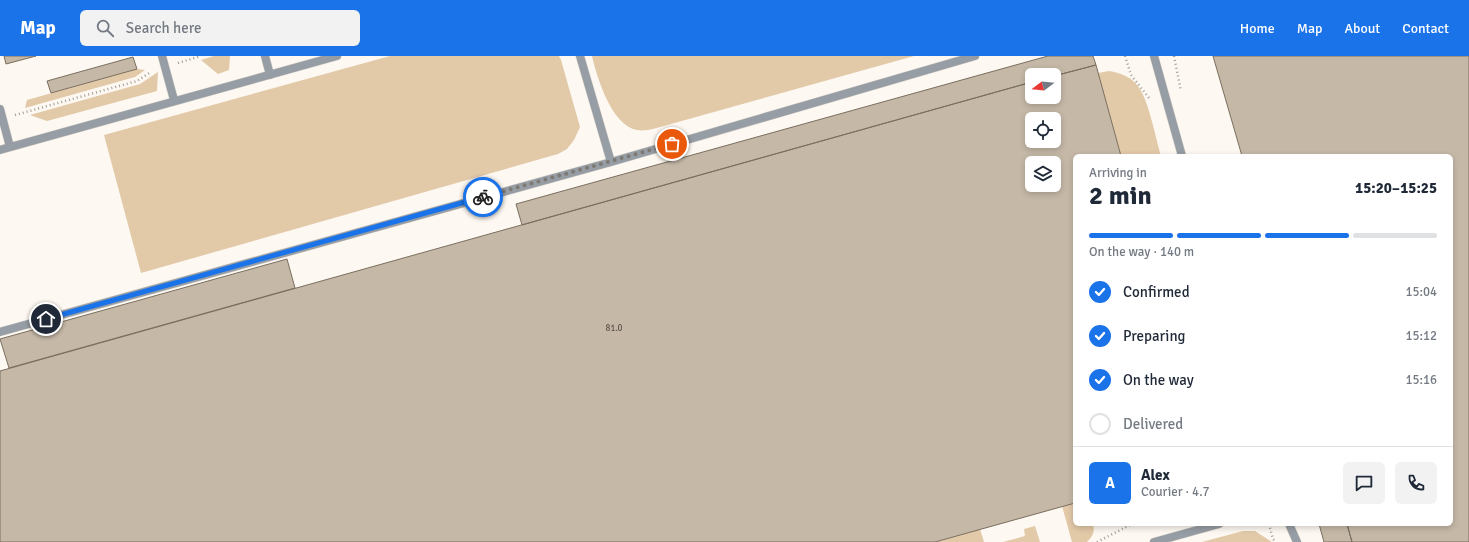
<!DOCTYPE html>
<html lang="en">
<head>
<meta charset="utf-8">
<style>
  body { margin:0; font-family:Signika,sans-serif; background:#f2f2f3; color:#1f2937; height:100vh; display:flex; flex-direction:column; font-size:15px; white-space:nowrap }
  * { box-sizing:border-box; margin:0 }
  p { font-size:13px; color:#747a83 }
  .icon { flex:none; width:22px; height:22px; fill:none; stroke:currentColor; stroke-width:2; stroke-linecap:round; stroke-linejoin:round }
  .map { position:relative; flex:1; overflow:hidden }
  .panel { position:absolute; left:1073px; top:98px; width:380px; height:372px; display:flex; flex-direction:column; background:#fff; border-radius:6px; box-shadow:0 2px 6px #0003 }
  .panel>* { flex:none }
  .needle { width:26px; rotate:254deg }
  .tools { position:absolute; left:1025px; top:12px; display:grid; gap:8px }
  .tools a { display:grid; place-items:center; width:36px; height:36px; border-radius:6px; background:#fff; box-shadow:0 2px 6px #0003; font-size:20px }
  .pin { position:absolute; display:grid; place-items:center; width:34px; height:34px; color:#fff; margin:-17px; border:2px solid #fff; border-radius:50%; box-shadow:0 1px 4px #0007 }
  .courier { position:absolute; display:grid; place-items:center; width:40px; height:40px; margin:-20px; border:3px solid #1a73e8; border-radius:50%; background:#fff; color:#222; box-shadow:0 1px 5px #0007 }
  .summary em { font-style:normal; font-weight:800 }
  .summary div { display:flex; flex-direction:column-reverse }
  .summary { display:flex; align-items:center; justify-content:space-between; height:68px; padding:0 16px }
  h1 { font-size:26px; font-weight:800; line-height:30px }
  .bar { display:grid; grid-template-columns:repeat(4,1fr); gap:6px 4px; align-content:center; height:48px; padding:0 16px }
  .bar i { height:5px; border-radius:3px; background:#e0e1e3 }
  .bar .on { background:#1a73e8 }
  .bar p { grid-column:span 4 }
  .line { display:flex; align-items:center; gap:10px; padding:0 16px; border-top:1px solid #e0e1e3 }
  .line div { flex:1 }
  .round { display:grid; place-items:center; flex:none; width:42px; height:42px; border-radius:6px; background:#f2f2f3 }
  ol { padding:0 16px; list-style:none }
  li { display:flex; align-items:center; gap:12px; height:44px }
  li p { margin-inline-start:auto }
  li .icon { padding:4px; border-radius:50%; background:#1a73e8; color:#fff; stroke-width:4 }
  li:last-child { color:#747a83 }
  li i { width:22px; height:22px; border:2px solid #e0e1e3; border-radius:50% }
  header { display:flex; align-items:center; gap:24px; box-sizing:border-box; height:56px; padding:0 20px; background:#1a73e8; color:#fff }
  header strong { font-size:19px }
  nav { display:flex; gap:22px; margin-inline-start:auto; font-size:14px }
  .search { width:280px; height:36px; background:#f2f2f3; display:flex; align-items:center; gap:10px; box-sizing:border-box; padding:0 14px; border-radius:6px; color:#747a83; font-size:15px }
  .map>svg:first-child { display:block }
  .green { fill:#e2c9a8 }
  .building { fill:#c5b8a7; stroke:#7a6f60; fill-rule:evenodd }
  .lines { fill:none; stroke-linecap:round; stroke-linejoin:round }
  .lane-casing { stroke:#dad5ce; stroke-width:9 }
  .path { stroke:#a09b94; stroke-width:2.5; stroke-dasharray:1 3; stroke-linecap:butt }
  .lane { stroke:#979da4; stroke-width:8 }
  .done { stroke:#7e7972; stroke-width:4; stroke-dasharray:0 7.2 }
  .route { stroke:#1a73e8; stroke-width:5 }
  .labels { text-anchor:middle; stroke-width:4; stroke-linejoin:round; paint-order:stroke }
  .number-label { font-size:9px; fill:#5d564c }
</style>
</head>
<body>
<header>
<strong>Map</strong>
<div class="search"><svg class="icon" aria-label="search" viewBox="0 0 24 24"><circle cx="10" cy="10" r="6"/><path d="M15 15l6 6"/></svg>Search here</div>
<nav><a>Home</a><a>Map</a><a>About</a><a>Contact</a></nav>
</header>
<div class="map">
<svg width="1469" height="486" viewBox="0 0 1469 486">
  <rect width="100%" height="100%" fill="#fdf8f1"/>
  <path class="green" d="M214,0H230L229,14L218,18L201,4Z
    M390,0H559L561,4L580,71L574,84L567,93L558,98L141,217L104,79Z
    M592,0H914L653,73C648,74 642,75 637,74C612,70 597,22 592,0Z
    M137,13L145,14L135,21L25,52L27,44Z
    M1109,15C1120,17 1130,20 1137,29C1148,41 1156,83 1161,100H1121L1098,17Z
    M158,16L157,35L47,65L30,59L140,28Z
    M1075,447V468H1093C1095,476 1093,480 1087,486H1072L1062,450Z
    M1035,470L1040,486H1003L1025,480L1024,473Z
    M980,473L984,486H935Z
    M1243,475H1255L1272,486H1202Z"/>
  <path class="building" d="M4,0H36L6,8Z
    M1048,0H1093L1096,9L1054,20V19H1032V26L522,169L516,148Z
    M1213,0H1469V486H1352L1347,468H1451V100H1242Z
    M133,1L137,13L51,37L47,25Z
    M1096,9L1121,100H1075V447L935,486H0V315L1032,26V41H1054V20ZM1032,63H1054V85H1032ZM1032,107H1054V129H1032Z
    M287,203L295,232L9,312L0,283Z
    M1319,468H1347L1352,486H1324Z"/>
  <g class="lines">
    <defs>
      <path id="lane" d="M162,0L174,44
        M265,0L270,19
        M580,0L611,106
        M1154,0L1182,100
        M0,53L10,91
        M0,94L337,0
        M0,276L611,106L975,0
        M1289,468L1297,486
        M1154,486L1219,468"/>
    </defs>
    <use href="#lane" class="lane-casing"/>
    <path class="path" d="M1125,0L1131,19L1149,42
      M1174,0L1181,35
      M178,7L201,0
      M15,59L137,25L151,16
      M1269,468L1273,483L1276,486
      M1097,486L1132,468"/>
    <use href="#lane" class="lane"/>
  </g>
  <g class="lines">
    <path class="done" d="M483,141L672,88"/>
    <path class="route" d="M46,263L483,141"/>
  </g>
  <g class="labels">
    <g class="number-label">
      <text x="614" y="275">81.0</text>
    </g>
  </g>
</svg>
<div class="tools">
<a><svg class="needle" viewBox="-14 -14 28 28"><path d="M0-13l5 13h-10z" fill="#e53935"/><path d="M0 13l5-13h-10z" fill="#747a83"/></svg></a>
<a><svg class="icon" aria-label="locate" viewBox="0 0 24 24"><circle cx="12" cy="12" r="6"/><path d="M12 2v4M12 18v4M2 12h4M18 12h4"/></svg></a>
<a><svg class="icon" aria-label="layers" viewBox="0 0 24 24"><path d="M12 4l9 5-9 5-9-5zM3 14l9 5 9-5"/></svg></a>
</div>
<div class="pin" style="left:672px;top:88px;background:#ea580c"><svg class="icon" aria-label="bag" viewBox="0 0 24 24"><path d="M5 8h14l-1 12H6zM9 8a3 3 0 0 1 6 0"/></svg></div>
<div class="pin" style="left:46px;top:263px;background:#1f2937"><svg class="icon" aria-label="home" viewBox="0 0 24 24"><path d="M3 11l9-7 9 7M6 9v11h12V9"/></svg></div>
<div class="courier" style="left:483px;top:141px"><svg class="icon" aria-label="bike" viewBox="0 0 24 24"><circle cx="6" cy="16" r="4"/><circle cx="18" cy="16" r="4"/><path d="M6 16l4-8h5l3 8M10 8l3 8H6M13 5h3"/></svg></div>
<section class="panel">
<div class="summary"><div><h1>2 min</h1><p>Arriving in</p></div><em>15:20–15:25</em></div>
<div class="bar"><i class="on"></i><i class="on"></i><i class="on"></i><i></i><p>On the way · 140 m</p></div>
<ol>
<li><svg class="icon" aria-label="check" viewBox="0 0 24 24"><path d="M5 12l5 5 9-10"/></svg>Confirmed<p>15:04</p></li>
<li><svg class="icon" aria-label="check" viewBox="0 0 24 24"><path d="M5 12l5 5 9-10"/></svg>Preparing<p>15:12</p></li>
<li><svg class="icon" aria-label="check" viewBox="0 0 24 24"><path d="M5 12l5 5 9-10"/></svg>On the way<p>15:16</p></li>
<li><i></i>Delivered</li>
</ol>
<div class="line" style="height:72px"><b class="round" style="background:#1a73e8;color:#fff">A</b><div><b>Alex</b><p>Courier · 4.7</p></div><a class="round"><svg class="icon" aria-label="chat" viewBox="0 0 24 24"><path d="M4 5h16v11H9l-5 4z"/></svg></a><a class="round"><svg class="icon" aria-label="phone" viewBox="0 0 24 24"><path d="M5 4h4l2 5-3 2q2 4 5 5l2-3 5 2v4C11 20 4 13 5 4z"/></svg></a></div>
</section>
</div>
</body>
</html>
